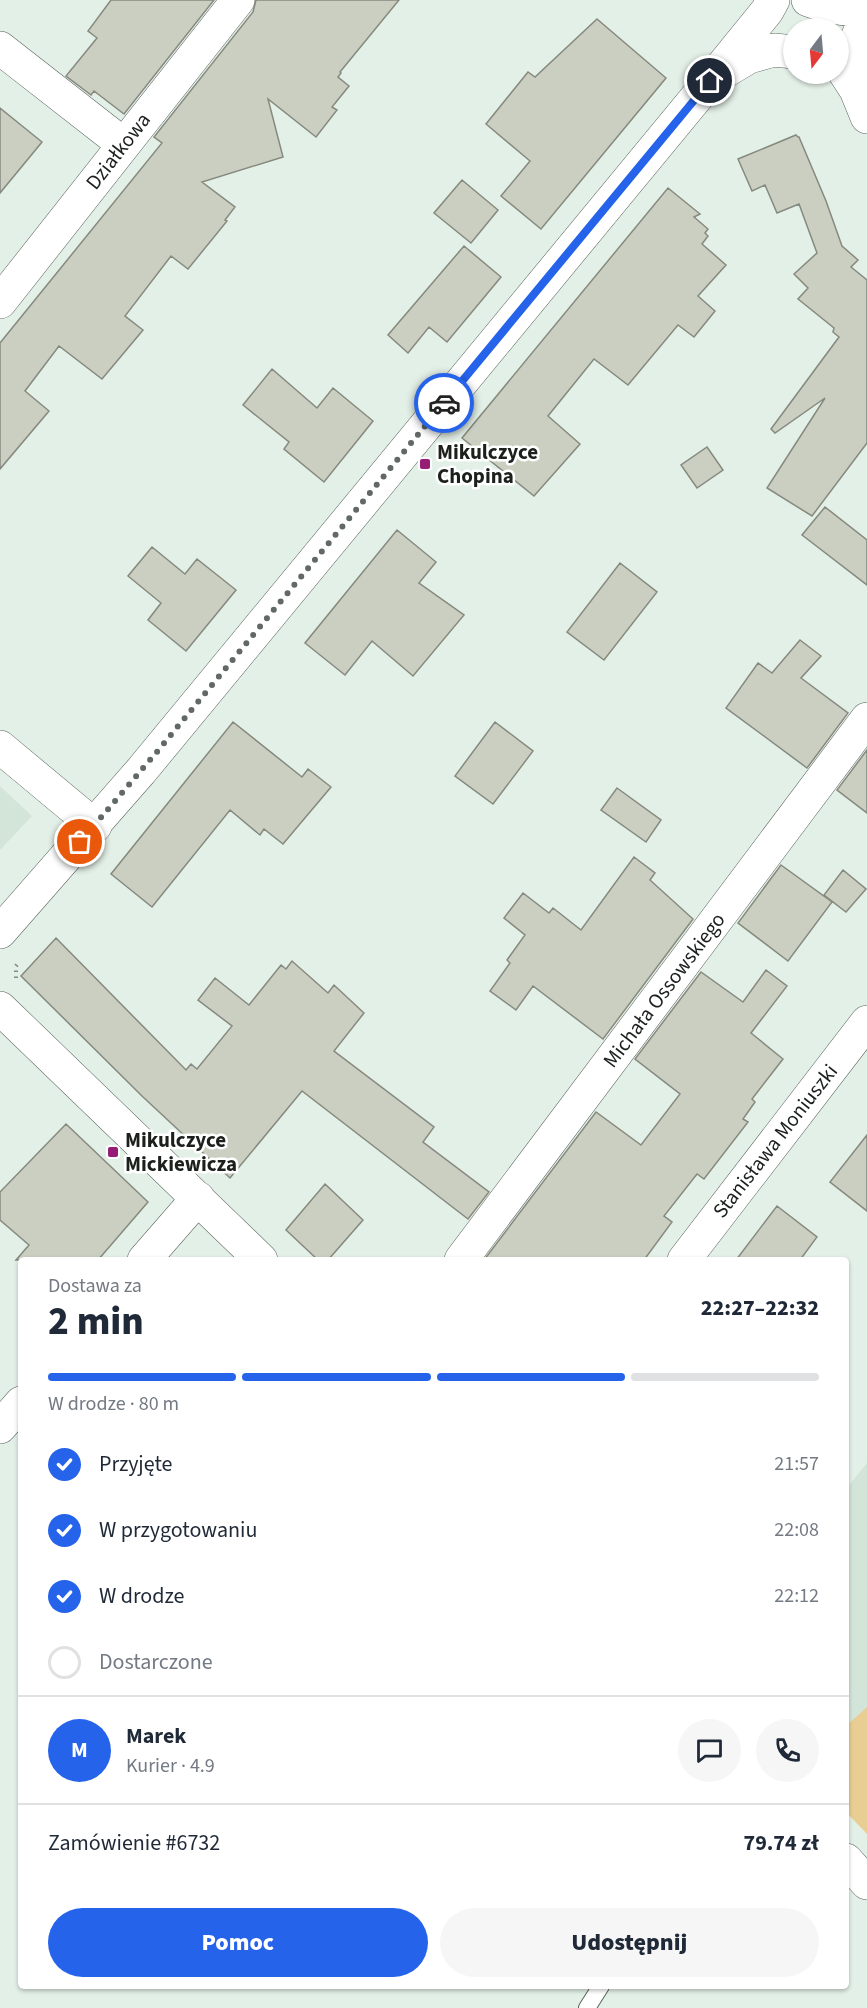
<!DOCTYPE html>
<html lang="pl">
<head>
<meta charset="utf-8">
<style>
  body { margin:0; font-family:"Source Sans 3",sans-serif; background:#f6f6f7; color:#1f2937; height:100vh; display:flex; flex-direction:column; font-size:22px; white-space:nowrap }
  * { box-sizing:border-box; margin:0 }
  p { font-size:20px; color:#747a83 }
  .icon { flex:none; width:33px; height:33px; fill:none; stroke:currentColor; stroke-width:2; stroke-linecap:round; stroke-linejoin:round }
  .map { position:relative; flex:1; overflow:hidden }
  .sheet { position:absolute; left:18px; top:1257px; width:831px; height:732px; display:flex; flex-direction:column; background:#fff; border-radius:6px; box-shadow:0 2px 4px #0004 }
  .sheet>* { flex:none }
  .needle { width:39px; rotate:196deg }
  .fabs { position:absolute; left:783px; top:18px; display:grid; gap:12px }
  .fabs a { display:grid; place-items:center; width:66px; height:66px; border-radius:50%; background:#fff; box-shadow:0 2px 4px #0004; font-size:30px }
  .pin { position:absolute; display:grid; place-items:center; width:51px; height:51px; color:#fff; margin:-26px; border:3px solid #fff; border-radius:50%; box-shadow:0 2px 6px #0007 }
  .courier { position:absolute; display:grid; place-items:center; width:60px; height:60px; margin:-30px; border:4px solid #2563eb; border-radius:50%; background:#fff; color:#222; box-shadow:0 2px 8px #0007 }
  .headline em { font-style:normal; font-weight:800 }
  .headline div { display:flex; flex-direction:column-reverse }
  .headline { display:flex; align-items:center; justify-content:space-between; height:102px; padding:0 30px }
  h1 { font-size:39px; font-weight:800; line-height:45px }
  .bar { display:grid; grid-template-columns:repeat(4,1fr); gap:9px 6px; align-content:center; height:72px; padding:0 30px }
  .bar i { height:8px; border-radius:4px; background:#e0e1e3 }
  .bar .on { background:#2563eb }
  .bar p { grid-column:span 4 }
  .line { display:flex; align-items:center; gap:15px; padding:0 30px; border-top:2px solid #e0e1e3 }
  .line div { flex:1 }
  .round { display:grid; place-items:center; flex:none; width:63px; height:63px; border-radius:32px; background:#f6f6f7 }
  ol { padding:0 30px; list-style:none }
  li { display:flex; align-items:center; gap:18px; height:66px }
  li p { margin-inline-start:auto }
  li .icon { padding:6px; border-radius:50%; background:#2563eb; color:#fff; stroke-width:4 }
  li:last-child { color:#747a83 }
  li i { width:33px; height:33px; border:3px solid #e0e1e3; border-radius:50% }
  .cta { display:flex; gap:12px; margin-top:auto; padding:12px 30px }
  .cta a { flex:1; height:69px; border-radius:36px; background:#2563eb; color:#fff; font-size:24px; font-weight:800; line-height:69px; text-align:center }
  .cta a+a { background:#f6f6f7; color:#1f2937 }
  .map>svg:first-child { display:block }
  .built { fill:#d2e5d8 }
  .green { fill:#e9ce93 }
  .building { fill:#cbcfc2; stroke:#86897e; stroke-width:1.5 }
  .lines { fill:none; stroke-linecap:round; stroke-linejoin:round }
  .service-casing { stroke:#5b665e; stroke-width:18 }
  .minor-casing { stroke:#5b665e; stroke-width:34 }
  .tertiary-casing { stroke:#5b665e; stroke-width:34 }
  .path { stroke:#828b85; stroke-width:4; stroke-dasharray:1.5 4.5; stroke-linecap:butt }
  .service { stroke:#fff; stroke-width:16 }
  .minor { stroke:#fff; stroke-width:33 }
  .tertiary { stroke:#fff; stroke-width:33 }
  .done { stroke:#626964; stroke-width:6; stroke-dasharray:0 10.8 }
  .route { stroke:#2563eb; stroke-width:8 }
  .poi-dot { fill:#971c75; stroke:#fff; stroke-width:2 }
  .labels { text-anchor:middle; stroke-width:5; stroke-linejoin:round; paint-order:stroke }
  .street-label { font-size:21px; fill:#1c201d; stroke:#fff }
  .poi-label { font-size:21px; font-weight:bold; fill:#1c201d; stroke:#fff; text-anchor:start }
</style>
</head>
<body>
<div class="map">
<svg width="867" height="2008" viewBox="0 0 867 2008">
  <rect width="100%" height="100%" fill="#e3f0e7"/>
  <path class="built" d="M0,786L32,816L0,850Z
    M867,1463V1820L846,1797V1489Z"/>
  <path class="green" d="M867,1707V1834L846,1812V1726Z"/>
  <path class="building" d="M111,0H214L124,114L94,91L91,95L66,76L97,38L88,31Z
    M256,0H399L340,72L341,73L338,77L349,86L332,107L337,110L316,137L268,99L283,157L202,182L235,207L225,220L227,221L188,269L171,256L125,316L143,330L102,379L59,346L25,391L49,411L0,469V343L162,143L154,137L253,12Z
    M597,19L666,78L541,229L501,196L530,161L486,124L528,72L535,77Z
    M0,108L42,142L0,193Z
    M796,135L798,137H799L826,201L842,246L858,260L851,267L867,280V443L812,516L767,488L825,398L775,433L771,429L839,337L833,332L834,328L798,299L808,288L794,274L817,253L799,204L777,213L765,185L752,191L738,159Z
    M462,180L498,210L471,243L434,213Z
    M668,188L700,214L694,217L708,229L705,233L708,236L702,244L726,265L698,296L715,311L694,337L678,325L628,385L594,359L548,416L580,444L534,496L462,438Z
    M464,246L501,277L447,342L429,327L408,353L388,335Z
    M272,369L317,408L333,388L373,421L324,482L284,449L289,442L243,405Z
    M707,447L723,470L697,488L681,465Z
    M825,507L867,540V585L802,535Z
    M397,530L436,562L419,583L464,615L413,676L372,641L345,675L305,643Z
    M152,547L185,574L197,559L236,590L186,651L148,620L161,603L128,576Z
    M620,563L657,592L604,660L567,632Z
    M800,640L821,656L801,678L848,713L807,768L726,708L758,663L772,673Z
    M233,722L302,777L308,769L331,787L283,844L264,829L260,835L230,810L152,907L111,874Z
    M495,722L533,751L493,804L455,776Z
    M867,750V813L837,790Z
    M617,788L661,820L646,842L601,810Z
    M634,857L655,873L650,880L693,919L603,1039L533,986L516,1010L490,991L510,963L507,960L525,935L504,918L523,893L549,913L553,908L581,930Z
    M781,865L832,902L788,961L738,923Z
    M843,870L866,889L846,912L824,895Z
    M56,938L186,1070L191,1064L197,1069L232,1026L198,1000L215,978L249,1005L281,965L286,969L292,961L328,993L334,985L364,1013L334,1051L434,1127L423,1142L489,1192L468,1219L302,1091L230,1178L143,1097L21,976Z
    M766,970L787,986L751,1033L783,1059L752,1099L755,1102L743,1119L748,1122L704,1179L697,1174L664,1216L672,1222L644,1260H484L596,1112L641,1145L680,1094L635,1059L701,972L743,1002Z
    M66,1124L148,1202L98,1260H16L29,1245L0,1220V1192Z
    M867,1135V1211L830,1182Z
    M325,1184L363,1220L328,1260H318L286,1230Z
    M777,1206L817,1237L800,1260H736Z"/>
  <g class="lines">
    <defs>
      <path id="service" d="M587,2008L601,1986"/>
      <path id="minor" d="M808,0C828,8 846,11 867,9
        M0,48L123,144
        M845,73L856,90L867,117
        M714,78L749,57L774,50L794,52
        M856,90C852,66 849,42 867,22
        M0,302L238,0
        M0,747L95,826
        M0,1008L261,1260
        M144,1260L198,1198
        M461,1260L867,719
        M684,1260L867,1022
        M0,1427L21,1403
        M846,1860L867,1883"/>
      <path id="tertiary" d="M0,932L141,771L710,81L767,11L773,0"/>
    </defs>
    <use href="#service" class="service-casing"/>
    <use href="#minor" class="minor-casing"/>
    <use href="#tertiary" class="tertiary-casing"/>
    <path class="path" d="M16,978V966L19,962"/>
    <use href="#service" class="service"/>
    <use href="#minor" class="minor"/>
    <use href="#tertiary" class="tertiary"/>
  </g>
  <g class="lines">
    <path class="done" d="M80,842L156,753L444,403"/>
    <path class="route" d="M444,403L710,81"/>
  </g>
  <g class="poi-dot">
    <rect x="419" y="458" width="12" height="12" rx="3"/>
    <rect x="107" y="1146" width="12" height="12" rx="3"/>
  </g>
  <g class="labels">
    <g class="street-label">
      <text transform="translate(118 151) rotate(-52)" y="7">Działkowa</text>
      <text transform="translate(664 990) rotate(-53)" y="7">Michała Ossowskiego</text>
      <text transform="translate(775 1141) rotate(-52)" y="7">Stanisława Moniuszki</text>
    </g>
    <g class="poi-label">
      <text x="437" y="459">Mikulczyce<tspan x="437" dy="24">Chopina</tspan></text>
      <text x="125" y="1147">Mikulczyce<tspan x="125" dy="24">Mickiewicza</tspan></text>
    </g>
  </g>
</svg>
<div class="fabs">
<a><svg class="needle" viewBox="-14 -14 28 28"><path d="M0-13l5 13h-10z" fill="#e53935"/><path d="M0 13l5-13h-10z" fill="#747a83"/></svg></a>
</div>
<div class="pin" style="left:80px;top:842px;background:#ea580c"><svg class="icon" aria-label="bag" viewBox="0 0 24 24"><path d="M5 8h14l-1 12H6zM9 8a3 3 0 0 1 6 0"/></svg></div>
<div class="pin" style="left:710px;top:81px;background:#1f2937"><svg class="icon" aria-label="home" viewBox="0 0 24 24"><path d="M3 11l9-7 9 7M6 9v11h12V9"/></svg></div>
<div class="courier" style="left:444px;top:403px"><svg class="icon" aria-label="car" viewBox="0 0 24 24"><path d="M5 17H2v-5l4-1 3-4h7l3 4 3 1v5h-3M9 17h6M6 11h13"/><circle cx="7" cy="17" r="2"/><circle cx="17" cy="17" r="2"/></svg></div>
<section class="sheet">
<div class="headline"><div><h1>2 min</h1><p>Dostawa za</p></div><em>22:27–22:32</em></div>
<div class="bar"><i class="on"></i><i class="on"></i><i class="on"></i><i></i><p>W drodze · 80 m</p></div>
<ol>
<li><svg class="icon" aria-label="check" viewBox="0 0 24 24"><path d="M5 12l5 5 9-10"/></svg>Przyjęte<p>21:57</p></li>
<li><svg class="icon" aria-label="check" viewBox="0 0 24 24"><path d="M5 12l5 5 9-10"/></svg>W przygotowaniu<p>22:08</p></li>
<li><svg class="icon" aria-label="check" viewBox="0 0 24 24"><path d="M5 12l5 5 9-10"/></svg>W drodze<p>22:12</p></li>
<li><i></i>Dostarczone</li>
</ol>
<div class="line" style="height:108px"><b class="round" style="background:#2563eb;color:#fff">M</b><div><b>Marek</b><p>Kurier · 4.9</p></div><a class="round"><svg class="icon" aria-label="chat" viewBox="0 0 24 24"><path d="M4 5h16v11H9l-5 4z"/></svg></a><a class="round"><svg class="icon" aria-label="phone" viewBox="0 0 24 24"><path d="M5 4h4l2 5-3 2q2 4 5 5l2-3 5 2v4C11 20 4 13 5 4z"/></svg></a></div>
<div class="line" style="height:78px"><div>Zamówienie #6732</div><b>79.74 zł</b></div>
<div class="cta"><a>Pomoc</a><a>Udostępnij</a></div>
</section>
</div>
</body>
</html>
